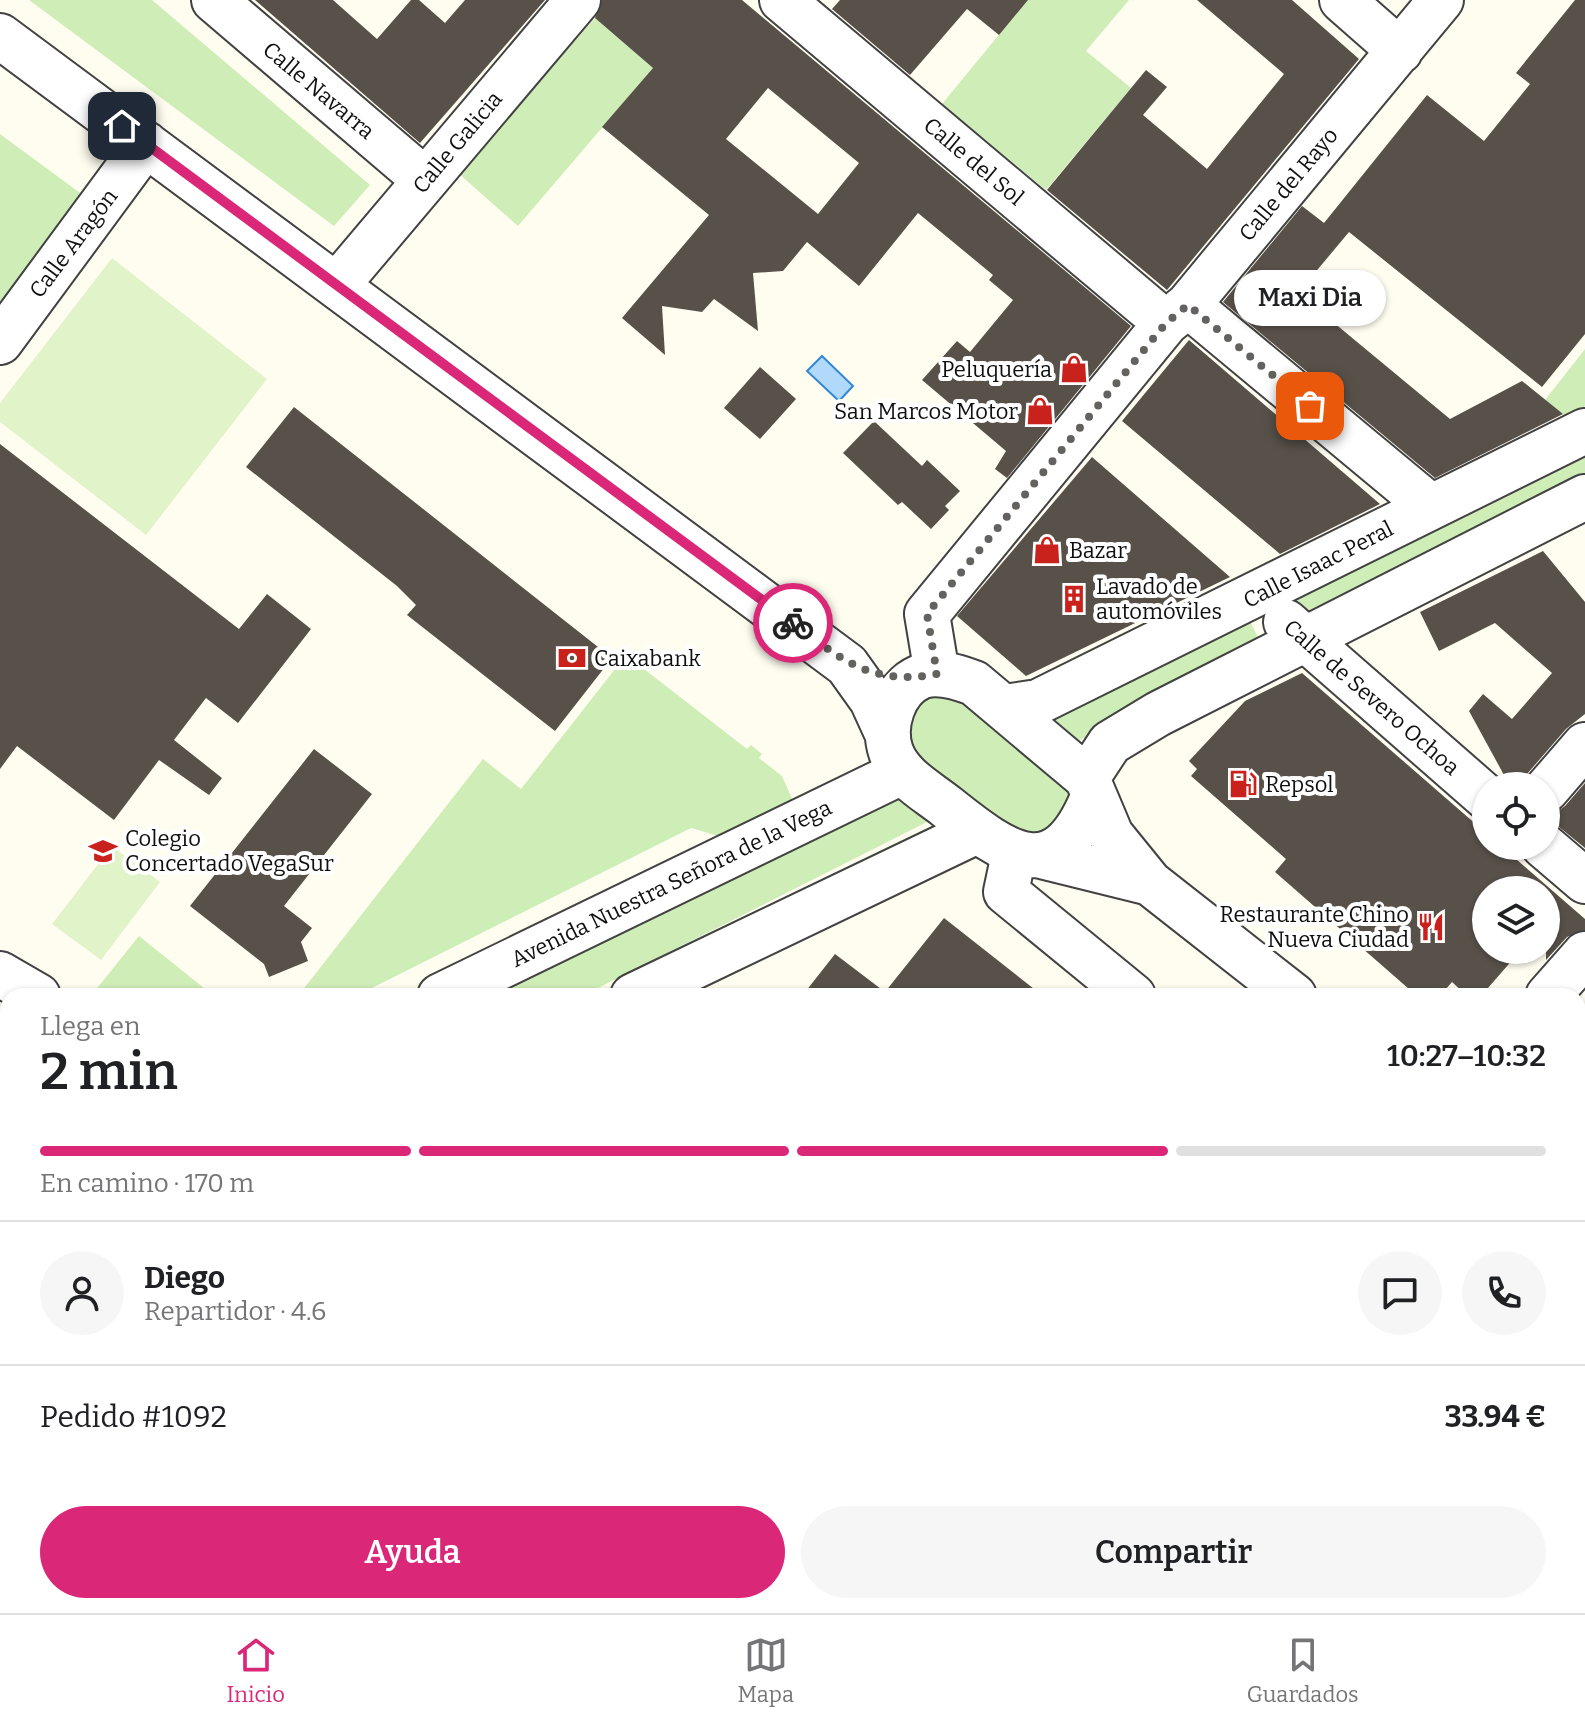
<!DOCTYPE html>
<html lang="es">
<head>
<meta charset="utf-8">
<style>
  body { margin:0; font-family:Bitter,serif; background:#f6f6f6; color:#202124; height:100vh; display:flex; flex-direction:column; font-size:30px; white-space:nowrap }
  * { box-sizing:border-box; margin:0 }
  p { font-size:26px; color:#757577 }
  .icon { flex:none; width:44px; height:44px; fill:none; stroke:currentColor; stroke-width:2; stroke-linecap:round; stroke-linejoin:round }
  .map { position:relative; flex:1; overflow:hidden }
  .sheet { position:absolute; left:0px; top:988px; width:1586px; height:626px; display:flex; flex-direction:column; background:#fff; border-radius:24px 24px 0 0; box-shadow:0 2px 6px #0004 }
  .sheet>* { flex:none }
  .buttons { position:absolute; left:1472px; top:772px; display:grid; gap:16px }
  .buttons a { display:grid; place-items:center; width:88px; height:88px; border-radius:50%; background:#fff; box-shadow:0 2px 6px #0004; font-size:40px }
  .pin { position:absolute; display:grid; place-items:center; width:68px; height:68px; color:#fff; margin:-34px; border-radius:16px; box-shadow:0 4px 12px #0006 }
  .courier { position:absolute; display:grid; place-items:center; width:80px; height:80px; margin:-40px; border:6px solid #db2777; border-radius:50%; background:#fff; color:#222; box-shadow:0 2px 10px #0007 }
  .bubble { position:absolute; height:56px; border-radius:28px; background:#fff; box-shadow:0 2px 6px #0004; font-size:26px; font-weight:600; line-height:56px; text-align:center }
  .headline em { font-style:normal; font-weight:600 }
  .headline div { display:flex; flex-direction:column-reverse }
  .headline { display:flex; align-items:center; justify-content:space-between; height:136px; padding:0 40px }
  h1 { font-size:52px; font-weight:600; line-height:60px }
  .bar { display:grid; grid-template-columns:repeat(4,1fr); gap:12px 8px; align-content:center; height:96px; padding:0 40px }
  .bar i { height:10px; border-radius:6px; background:#e0e0e0 }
  .bar .current { background:#db2777 }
  .bar p { grid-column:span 4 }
  .line { display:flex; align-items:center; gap:20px; padding:0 40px; border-top:2px solid #e0e0e0 }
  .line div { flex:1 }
  .round { display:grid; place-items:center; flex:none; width:84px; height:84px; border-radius:42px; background:#f6f6f6 }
  .button { display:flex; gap:16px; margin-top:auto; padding:16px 40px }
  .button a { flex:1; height:92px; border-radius:48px; background:#db2777; color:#fff; font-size:32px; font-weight:600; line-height:92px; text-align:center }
  .button a+a { background:#f6f6f6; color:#202124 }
  .tab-bar { display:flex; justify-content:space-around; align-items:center; height:112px; border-top:2px solid #e0e0e0; background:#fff; font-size:22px; color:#757577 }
  .tab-bar a { display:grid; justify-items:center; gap:4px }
  .tab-bar .current { color:#db2777 }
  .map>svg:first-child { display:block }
  .green { fill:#cfedb7 }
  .sand { fill:#fef4b9 }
  .pitch { fill:#e1f3c9 }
  .water { fill:#b1d9fa; stroke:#3388d6; stroke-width:2 }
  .building { fill:#58514a; fill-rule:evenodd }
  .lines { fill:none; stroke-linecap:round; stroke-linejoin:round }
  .minor-casing { stroke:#424242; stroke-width:48 }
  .minor { stroke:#fff; stroke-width:44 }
  .done { stroke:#63625e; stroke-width:8; stroke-dasharray:0 14.4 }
  .route { stroke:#db2777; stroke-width:10 }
  .labels { text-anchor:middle; stroke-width:8; stroke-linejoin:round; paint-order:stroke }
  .street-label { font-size:22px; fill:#0f0f0f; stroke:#fff }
  .poi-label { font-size:22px; fill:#0f0f0f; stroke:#fff; text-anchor:start }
</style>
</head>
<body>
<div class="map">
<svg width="1585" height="1613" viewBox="0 0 1585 1613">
  <rect width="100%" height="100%" fill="#fffdf0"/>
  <path class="green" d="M29,0H152L370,185L334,226Z
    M1022,0H1129L1086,51L1131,88L1046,190L942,104L1025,3Z
    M595,18L653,68L518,226L458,173Z
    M0,134L91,201L0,319Z
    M1585,349V406L1566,417L1545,400Z
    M1585,440V488L1322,623L1294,606L1296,592Z
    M1249,620L1259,639L1252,654L1076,742L1072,743L1044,712Z
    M626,655L747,749L751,745L762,754L759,758L782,776L793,801L721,837L691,828L356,996H298L483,759L521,789Z
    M951,693L1061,776L1070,800L1049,833L1016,835L907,750L905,715L919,698Z
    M889,787L927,822L582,996H473Z
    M139,936L214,996H100L94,992Z"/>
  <path class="sand" d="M1578,1292L1585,1298V1613H1128L1116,1606H1578Z"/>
  <path class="pitch" d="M112,258L267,379L146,535L0,422V403Z
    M112,846L160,882L101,960L52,924Z"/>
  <path class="water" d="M822,356L853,386L839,401L807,371Z"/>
  <path class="building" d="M255,0H333L377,39L411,0H419L445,23L465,0H545L420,143Z
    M602,0H742L1131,326L1007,478L995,469L1006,451L922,380L957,341L970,352L1013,300L989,280L993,275L918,213L859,286L807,242L783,271L753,273L758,331L714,299L702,312L662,306L665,355L622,318L709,215L602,127L653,68L595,18ZM768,88L859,163L818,214L726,139Z
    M840,0H1028L999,35L967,9L910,75L832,9Z
    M1197,0H1292L1359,59L1167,290L1047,190L1146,70L1167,87L1143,115L1207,169L1284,74Z
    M1575,0H1585V334L1542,387L1349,232L1298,293L1450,419L1522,381L1563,414L1435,478L1223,302L1302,206L1324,223L1427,95L1484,141L1530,84L1516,73Z
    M1189,340L1380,504L1280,554L1122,421Z
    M760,367L796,399L760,439L724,408Z
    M294,407L612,658L555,731L407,615L416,605L397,586L246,467Z
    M874,421L922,466L927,460L960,491L945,506L949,510L931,529L902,502L898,505L843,453Z
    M0,444L239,629L267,594L311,629L238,723L206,698L174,740L222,778L209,795L159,760L114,820L17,746L0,769Z
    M1092,457L1230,577L1026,676L957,616Z
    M1543,551L1585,602V714L1566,729L1527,774L1521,786H1510L1469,711L1483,694L1512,719L1552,673L1495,623L1439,651L1420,612Z
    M1302,673L1486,833V846H1501L1585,919V930L1567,937L1546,960V890H1486V950H1521L1481,996H1467L1452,982L1440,996H1417L1275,872L1286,859L1191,776L1197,769L1189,761L1245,701Z
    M314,749L372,794L284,906L312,928L301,942L308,961L269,977L264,964L190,906Z
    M1585,783V848L1548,818L1565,806Z
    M944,918L1043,996H802L835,954L885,992Z"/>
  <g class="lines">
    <defs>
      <path id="minor" d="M214,0L425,180
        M782,0L1166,323
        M1342,0L1400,51
        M0,36L847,665L872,700L888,735
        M337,285L578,0
        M1188,305L1431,507
        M0,342L146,144
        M1286,622L1486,797
        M937,674L927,614L1166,323L1188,305L1441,0
        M1005,707L1038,702L1585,431
        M1087,778L1110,743L1158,714L1585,497
        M1546,790L1585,745
        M1093,797C1055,890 1007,855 947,807C927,791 900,777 891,752C882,726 893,689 920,677C937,670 958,677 974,683L1087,778L1111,835L1150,883L1294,996
        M1544,846L1585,881
        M1014,854L1006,892L1133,996
        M1041,856L1150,883
        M0,974L38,996
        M440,996L902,772
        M633,996L977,831
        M1548,996L1585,954
        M0,1225L8,1221
        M1578,1229L1585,1235
        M0,1303L7,1334L0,1359
        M0,1538L8,1543
        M112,1606L123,1613
        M584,1606L595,1613
        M1056,1606L1067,1613
        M338,1613L342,1606
        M789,1613L793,1606"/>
    </defs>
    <use href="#minor" class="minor-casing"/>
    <use href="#minor" class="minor"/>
  </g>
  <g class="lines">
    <path class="done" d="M793,623C842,660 871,686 937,674L927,614L1166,323L1188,305L1310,406"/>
    <path class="route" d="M122,126L793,623"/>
  </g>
  <defs>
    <symbol id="shop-bare" viewBox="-9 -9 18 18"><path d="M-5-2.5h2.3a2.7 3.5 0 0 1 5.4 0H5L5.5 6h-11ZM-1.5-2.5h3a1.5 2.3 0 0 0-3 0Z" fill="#c9221d" stroke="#fff" stroke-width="2.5" paint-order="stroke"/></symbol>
    <symbol id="building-bare" viewBox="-9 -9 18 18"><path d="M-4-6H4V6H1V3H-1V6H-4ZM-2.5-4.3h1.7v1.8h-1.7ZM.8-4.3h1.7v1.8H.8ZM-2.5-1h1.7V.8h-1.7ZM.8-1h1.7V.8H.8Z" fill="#c9221d" stroke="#fff" stroke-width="2.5" paint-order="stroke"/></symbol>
    <symbol id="bank-bare" viewBox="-9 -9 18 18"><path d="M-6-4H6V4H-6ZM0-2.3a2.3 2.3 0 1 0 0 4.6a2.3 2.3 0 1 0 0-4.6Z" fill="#c9221d" stroke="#fff" stroke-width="2.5" paint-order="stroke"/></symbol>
    <symbol id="fuel-bare" viewBox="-9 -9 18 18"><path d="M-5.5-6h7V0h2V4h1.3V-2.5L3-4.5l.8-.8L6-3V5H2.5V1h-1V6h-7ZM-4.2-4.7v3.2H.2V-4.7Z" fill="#c9221d" stroke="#fff" stroke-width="2.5" paint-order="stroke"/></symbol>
    <symbol id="school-bare" viewBox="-9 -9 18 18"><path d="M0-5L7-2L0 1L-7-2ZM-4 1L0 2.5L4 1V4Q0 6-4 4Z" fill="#c9221d" stroke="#fff" stroke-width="2.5" paint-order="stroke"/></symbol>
    <symbol id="restaurant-bare" viewBox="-9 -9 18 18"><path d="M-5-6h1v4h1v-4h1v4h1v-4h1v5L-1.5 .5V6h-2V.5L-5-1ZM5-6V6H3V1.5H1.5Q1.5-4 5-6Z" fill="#c9221d" stroke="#fff" stroke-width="2.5" paint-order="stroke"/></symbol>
  </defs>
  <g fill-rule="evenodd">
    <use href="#shop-bare" x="1054" y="349" width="40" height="40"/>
    <use href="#shop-bare" x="1020" y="391" width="40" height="40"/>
    <use href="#shop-bare" x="1027" y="530" width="40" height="40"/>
    <use href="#building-bare" x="1054" y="579" width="40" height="40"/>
    <use href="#bank-bare" x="552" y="638" width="40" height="40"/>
    <use href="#fuel-bare" x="1223" y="764" width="40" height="40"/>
    <use href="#school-bare" x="83" y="831" width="40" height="40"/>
    <use href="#restaurant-bare" x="1411" y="907" width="40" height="40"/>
  </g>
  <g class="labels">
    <g class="street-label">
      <text transform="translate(319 90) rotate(40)" y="8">Calle Navarra</text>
      <text transform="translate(457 142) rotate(-50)" y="8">Calle Galicia</text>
      <text transform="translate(974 161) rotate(40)" y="8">Calle del Sol</text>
      <text transform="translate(1288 184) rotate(-50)" y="8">Calle del Rayo</text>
      <text transform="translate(73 243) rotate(-53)" y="8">Calle Aragón</text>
      <text transform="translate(1318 564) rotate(-27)" y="8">Calle Isaac Peral</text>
      <text transform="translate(1372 697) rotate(41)" y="8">Calle de Severo Ochoa</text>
      <text transform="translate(671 883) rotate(-26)" y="8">Avenida Nuestra Señora de la Vega</text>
    </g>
    <g class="poi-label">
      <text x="1052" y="377" text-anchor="end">Peluquería</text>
      <text x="1018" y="419" text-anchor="end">San Marcos Motor</text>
      <text x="1069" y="558">Bazar</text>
      <text x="1096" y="594">Lavado de<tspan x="1096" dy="25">automóviles</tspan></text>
      <text x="594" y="666">Caixabank</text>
      <text x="1265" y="792">Repsol</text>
      <text x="125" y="846">Colegio<tspan x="125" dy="25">Concertado VegaSur</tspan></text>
      <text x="1409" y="922" text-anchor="end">Restaurante Chino<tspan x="1409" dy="25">Nueva Ciudad</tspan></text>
    </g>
  </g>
</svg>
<div class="buttons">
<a><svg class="icon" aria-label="locate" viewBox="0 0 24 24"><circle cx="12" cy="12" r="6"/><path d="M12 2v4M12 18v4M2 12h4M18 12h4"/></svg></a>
<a><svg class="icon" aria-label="layers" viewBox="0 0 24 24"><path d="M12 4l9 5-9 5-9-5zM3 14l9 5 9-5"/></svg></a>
</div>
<div class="pin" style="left:1310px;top:406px;background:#ea580c"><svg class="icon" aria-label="bag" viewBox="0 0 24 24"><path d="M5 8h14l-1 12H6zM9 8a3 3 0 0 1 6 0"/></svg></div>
<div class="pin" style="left:122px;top:126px;background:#1f2937"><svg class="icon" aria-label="home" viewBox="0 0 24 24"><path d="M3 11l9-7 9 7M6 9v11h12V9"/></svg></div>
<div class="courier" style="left:793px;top:623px"><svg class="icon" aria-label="bike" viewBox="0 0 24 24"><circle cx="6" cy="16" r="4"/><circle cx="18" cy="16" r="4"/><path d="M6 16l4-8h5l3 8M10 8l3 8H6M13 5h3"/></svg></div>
<div class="bubble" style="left:1234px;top:270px;width:152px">Maxi Dia</div>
<section class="sheet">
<div class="headline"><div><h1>2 min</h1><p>Llega en</p></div><em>10:27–10:32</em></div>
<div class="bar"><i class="current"></i><i class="current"></i><i class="current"></i><i></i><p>En camino · 170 m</p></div>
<div class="line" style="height:144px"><a class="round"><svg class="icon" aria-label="person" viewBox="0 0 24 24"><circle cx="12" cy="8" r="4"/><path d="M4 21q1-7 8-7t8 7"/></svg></a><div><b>Diego</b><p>Repartidor · 4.6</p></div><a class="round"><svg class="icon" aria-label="chat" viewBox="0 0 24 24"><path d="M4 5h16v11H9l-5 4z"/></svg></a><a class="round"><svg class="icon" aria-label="phone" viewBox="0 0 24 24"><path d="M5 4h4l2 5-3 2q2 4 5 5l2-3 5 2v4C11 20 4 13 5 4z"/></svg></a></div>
<div class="line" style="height:104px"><div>Pedido #1092</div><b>33.94 €</b></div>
<div class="button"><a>Ayuda</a><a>Compartir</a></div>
</section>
</div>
<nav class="tab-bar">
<a class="current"><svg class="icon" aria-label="home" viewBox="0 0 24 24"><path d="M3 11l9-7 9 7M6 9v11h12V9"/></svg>Inicio</a>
<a><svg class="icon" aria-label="map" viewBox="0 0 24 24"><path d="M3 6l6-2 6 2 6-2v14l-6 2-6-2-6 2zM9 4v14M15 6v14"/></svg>Mapa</a>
<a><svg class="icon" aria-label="saved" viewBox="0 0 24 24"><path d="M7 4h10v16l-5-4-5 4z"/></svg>Guardados</a>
</nav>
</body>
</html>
